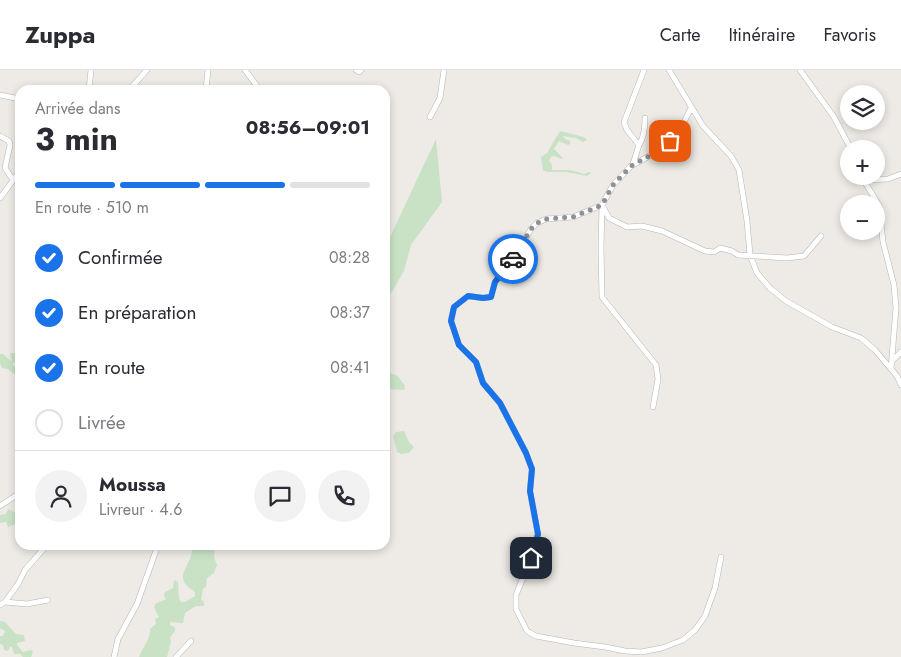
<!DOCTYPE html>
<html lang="fr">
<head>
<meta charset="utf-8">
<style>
  body { margin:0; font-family:Jost,sans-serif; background:#f2f2f3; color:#2b2b33; height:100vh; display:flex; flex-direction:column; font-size:19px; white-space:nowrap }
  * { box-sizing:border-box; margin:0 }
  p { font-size:16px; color:#7c7c81 }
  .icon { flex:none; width:28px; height:28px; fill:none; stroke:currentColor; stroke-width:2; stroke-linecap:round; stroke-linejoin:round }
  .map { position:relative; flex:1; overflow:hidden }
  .sheet { position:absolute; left:15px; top:15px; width:375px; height:465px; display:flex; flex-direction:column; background:#fff; border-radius:15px; box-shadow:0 2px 8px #0003 }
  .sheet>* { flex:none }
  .controls { position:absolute; left:840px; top:15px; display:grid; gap:10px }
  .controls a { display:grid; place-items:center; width:45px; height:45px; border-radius:50%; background:#fff; box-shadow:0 2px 8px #0003; font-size:25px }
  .pin { position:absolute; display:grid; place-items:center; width:42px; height:42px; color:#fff; margin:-21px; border-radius:10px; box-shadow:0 2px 8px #0006 }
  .courier { position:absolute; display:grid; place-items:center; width:50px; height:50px; margin:-25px; border:4px solid #1a73e8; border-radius:50%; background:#fff; color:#222; box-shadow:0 1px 6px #0007 }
  .headline em { font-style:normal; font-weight:700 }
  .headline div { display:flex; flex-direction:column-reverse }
  .headline { display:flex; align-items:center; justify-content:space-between; height:85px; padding:0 20px }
  h1 { font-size:32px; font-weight:700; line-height:38px }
  .bar { display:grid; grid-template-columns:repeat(4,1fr); gap:8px 5px; align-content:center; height:60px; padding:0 20px }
  .bar i { height:6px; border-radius:4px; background:#e1e1e2 }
  .bar .on { background:#1a73e8 }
  .bar p { grid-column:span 4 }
  .line { display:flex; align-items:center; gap:12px; padding:0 20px; border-top:1px solid #e1e1e2 }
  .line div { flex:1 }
  .round { display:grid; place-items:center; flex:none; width:52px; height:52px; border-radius:26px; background:#f2f2f3 }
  ol { padding:0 20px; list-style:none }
  li { display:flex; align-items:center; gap:15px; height:55px }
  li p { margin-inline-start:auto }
  li .icon { padding:5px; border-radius:50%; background:#1a73e8; color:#fff; stroke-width:4 }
  li:last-child { color:#7c7c81 }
  li i { width:28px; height:28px; border:2px solid #e1e1e2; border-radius:50% }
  header { display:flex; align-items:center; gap:30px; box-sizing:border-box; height:70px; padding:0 25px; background:#fff; border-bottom:1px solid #e1e1e2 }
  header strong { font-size:24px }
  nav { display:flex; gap:28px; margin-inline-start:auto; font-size:18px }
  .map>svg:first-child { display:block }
  .green { fill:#c9e2c6 }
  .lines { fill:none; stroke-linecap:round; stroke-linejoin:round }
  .minor-casing { stroke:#b3b6b9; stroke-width:6 }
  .minor { stroke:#fff; stroke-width:5 }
  .done { stroke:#909192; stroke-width:5; stroke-dasharray:0 9 }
  .route { stroke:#1a73e8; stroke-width:6 }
</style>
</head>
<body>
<header>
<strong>Zuppa</strong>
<nav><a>Carte</a><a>Itinéraire</a><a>Favoris</a></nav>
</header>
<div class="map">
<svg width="901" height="587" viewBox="0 0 901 587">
  <rect width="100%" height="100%" fill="#eeebe6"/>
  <path class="green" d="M560,61L584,67L587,70L583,72L576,68L563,66L564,68L570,71V74L568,75L559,71L554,79L563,88L561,89L554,86L551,87L549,91L552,95V100H570L584,104L589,102L591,103L587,106L566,102H547L543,100L541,87L547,83Z
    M436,69L442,132L411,175L404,201L387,230L385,240V182L391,165Z
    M10,283H17L20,286V288L12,294L20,302V308L17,307L15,304L11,302L8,299L2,298L0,293V284H3L11,291Z
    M385,297L390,303L398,306L405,316L404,320L385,319Z
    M404,361L409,372L414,377L409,383L401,384L397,382L393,366L396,362Z
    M8,439L20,445V457L15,454L8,457L6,452L0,453V445L6,444Z
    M192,475H215L214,487L217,495L214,503L207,508L206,517L203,519L201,529L204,532V536H196L185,543L183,553L170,552V555L175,557V561L170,568L171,572L167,587H139C142,578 151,568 150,559L156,554L155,549L159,547L154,538L155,534L166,529L164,526L165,522L173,518L174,510L178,512L179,528L181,532H185L195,526V522C168,506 195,495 192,475Z
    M0,551L5,552L16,564L24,565L25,571L17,573V575L23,582L31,580L33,582L31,587H23L20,584H14L12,577H10L8,581L4,580L3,575L0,574V566H3L5,561L0,558Z"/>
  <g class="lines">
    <defs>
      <path id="minor" d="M245,0L260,20
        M356,0L359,2L361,0
        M669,0L703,56L731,86L739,100L747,151L750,185L757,203L770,218L786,231L832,257L861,268L875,280L897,306L901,315
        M800,0L834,47L851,79
        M89,20L91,0
        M129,20L147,0
        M206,20L208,0
        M0,25L20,29
        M430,47L440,28L444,0
        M0,66L9,71L10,75L5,98L13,110
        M639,75C644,68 645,57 645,48
        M633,94L639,75L627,60L624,52L644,0
        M861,106L879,135L883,172L894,215L896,238L891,299
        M863,110L888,109L901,104
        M0,128L20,101
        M892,291L901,282
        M653,337L658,309L656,295L602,227L601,177L602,135L613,115L631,96L660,80L679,62L691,38
        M0,436L20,423
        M721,487L715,518L705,546L695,560L683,570L662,578L641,582L625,581L605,577L574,573L536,566L527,561L516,539V525L531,488L538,465L530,421L532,399L526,383L500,333L483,313L476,292L459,275L451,251L454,237L468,226L483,228L491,227L495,212L515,186L531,159L537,153L546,149L573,147L602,135L609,148L627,157L642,156L662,161L705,181L714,182L720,178L732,181L738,185L787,188L804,186L821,166
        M5,532L18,514L25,500L47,475
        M0,535L5,532L27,534L48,530
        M114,587L118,569L137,534L158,475
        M176,587L191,571"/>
    </defs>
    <use href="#minor" class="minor-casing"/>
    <use href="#minor" class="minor"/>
  </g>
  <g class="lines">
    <path class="done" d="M513,189L531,159L537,153L546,149L573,147L602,135L613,115L631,96L660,80L670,71"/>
    <path class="route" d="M513,189L495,212L491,227L483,228L468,226L454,237L451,251L459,275L476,292L483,313L500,333L526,383L532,399L530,421L538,464L531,488"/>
  </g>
</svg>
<div class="controls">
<a><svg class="icon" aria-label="layers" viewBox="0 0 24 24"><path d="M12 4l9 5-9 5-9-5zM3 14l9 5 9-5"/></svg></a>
<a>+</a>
<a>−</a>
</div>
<div class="pin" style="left:670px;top:71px;background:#ea580c"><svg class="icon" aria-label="bag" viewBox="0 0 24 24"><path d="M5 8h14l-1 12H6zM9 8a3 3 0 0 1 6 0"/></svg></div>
<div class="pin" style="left:531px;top:488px;background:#1f2937"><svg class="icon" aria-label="home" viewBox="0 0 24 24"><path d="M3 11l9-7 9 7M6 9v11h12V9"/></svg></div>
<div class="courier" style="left:513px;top:189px"><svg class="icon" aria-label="car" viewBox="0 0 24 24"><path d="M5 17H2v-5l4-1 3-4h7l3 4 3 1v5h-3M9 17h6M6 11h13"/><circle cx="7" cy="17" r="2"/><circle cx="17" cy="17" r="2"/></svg></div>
<section class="sheet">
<div class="headline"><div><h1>3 min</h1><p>Arrivée dans</p></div><em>08:56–09:01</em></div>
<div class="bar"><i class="on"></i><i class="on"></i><i class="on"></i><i></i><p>En route · 510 m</p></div>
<ol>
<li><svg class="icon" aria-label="check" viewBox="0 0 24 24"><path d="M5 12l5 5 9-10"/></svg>Confirmée<p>08:28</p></li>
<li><svg class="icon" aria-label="check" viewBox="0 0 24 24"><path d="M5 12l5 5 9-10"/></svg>En préparation<p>08:37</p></li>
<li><svg class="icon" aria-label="check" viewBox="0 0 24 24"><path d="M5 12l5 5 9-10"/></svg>En route<p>08:41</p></li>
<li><i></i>Livrée</li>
</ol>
<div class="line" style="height:90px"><a class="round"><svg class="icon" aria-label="person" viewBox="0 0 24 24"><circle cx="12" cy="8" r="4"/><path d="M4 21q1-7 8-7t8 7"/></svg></a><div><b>Moussa</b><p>Livreur · 4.6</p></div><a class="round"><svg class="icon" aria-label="chat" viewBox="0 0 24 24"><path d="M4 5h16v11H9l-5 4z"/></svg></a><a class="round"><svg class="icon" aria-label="phone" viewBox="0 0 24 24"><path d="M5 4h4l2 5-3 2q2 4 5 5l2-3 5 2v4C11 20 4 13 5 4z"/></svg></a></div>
</section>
</div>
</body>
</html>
